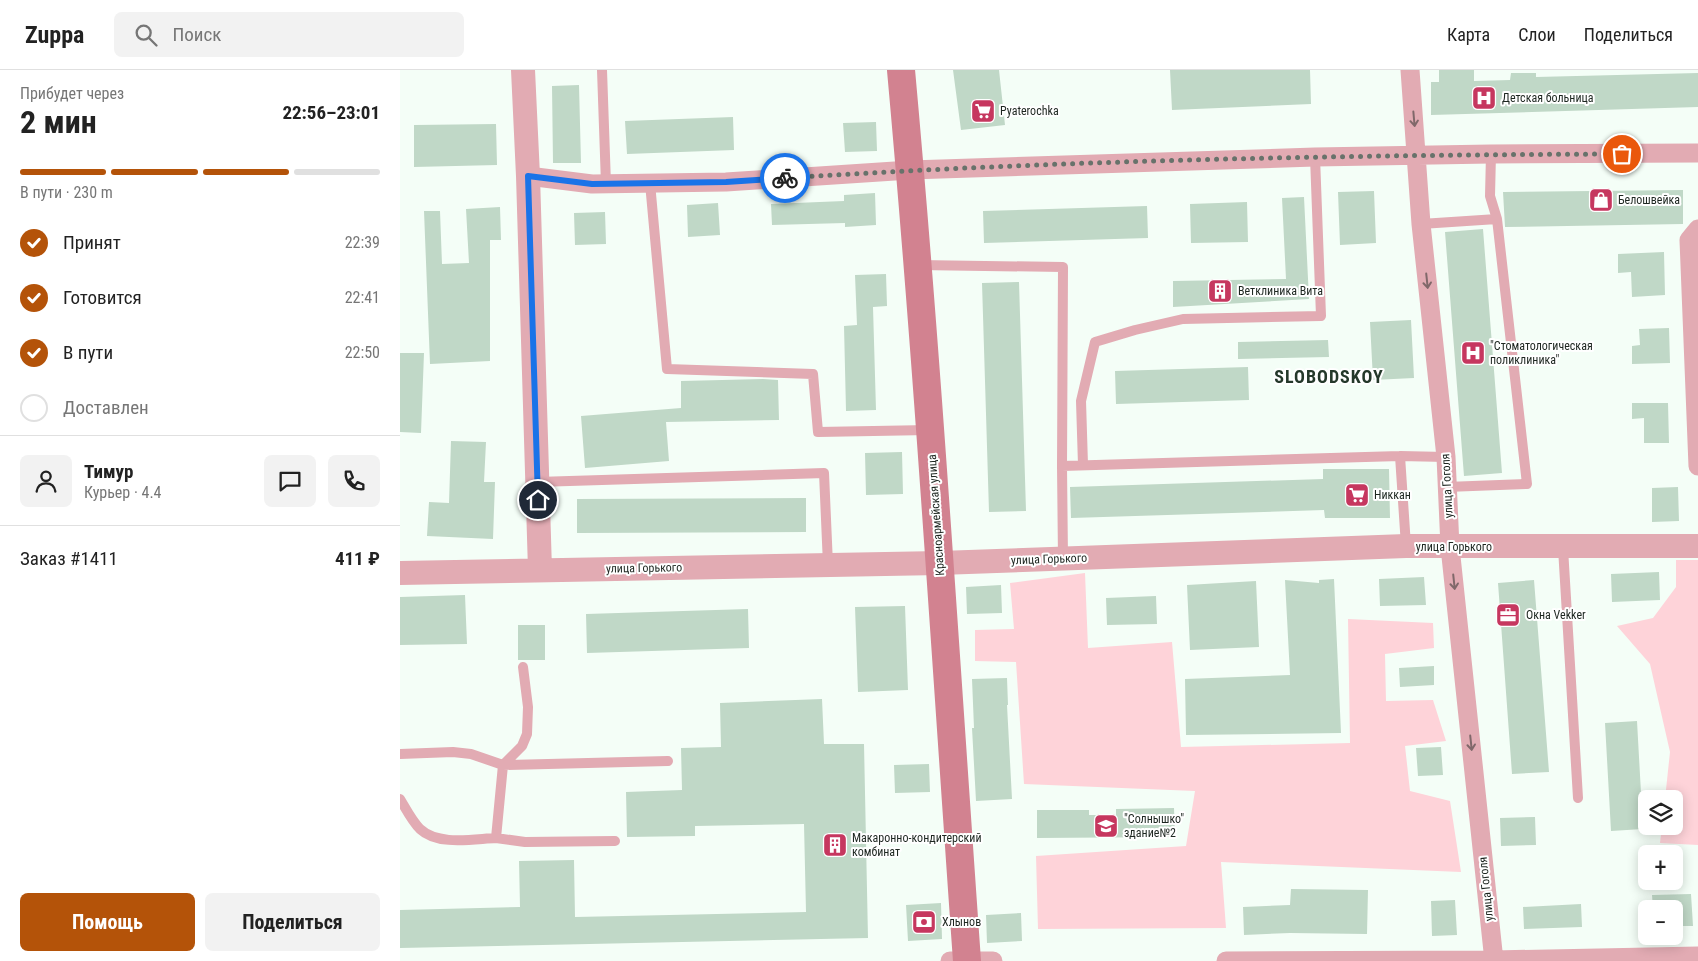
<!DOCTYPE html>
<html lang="ru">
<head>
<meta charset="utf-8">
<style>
  body { margin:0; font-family:"Roboto Condensed",sans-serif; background:#f2f2f2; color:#222; height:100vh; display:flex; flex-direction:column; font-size:19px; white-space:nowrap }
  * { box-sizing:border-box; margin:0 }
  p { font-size:16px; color:#767676 }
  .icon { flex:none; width:28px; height:28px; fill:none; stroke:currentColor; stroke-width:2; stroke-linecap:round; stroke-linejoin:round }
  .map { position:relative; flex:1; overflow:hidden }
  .drawer { display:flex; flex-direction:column; background:#fff; width:400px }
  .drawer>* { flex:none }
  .fabs { position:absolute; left:1238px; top:720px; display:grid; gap:10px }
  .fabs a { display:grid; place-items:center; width:45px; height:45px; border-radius:8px; background:#fff; box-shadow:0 2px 12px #0003; font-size:25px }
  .pin { position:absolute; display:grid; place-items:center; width:42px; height:42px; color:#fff; margin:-21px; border:2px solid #fff; border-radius:50%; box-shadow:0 1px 5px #0007 }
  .courier { position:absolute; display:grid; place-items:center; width:50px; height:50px; margin:-25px; border:4px solid #1a73e8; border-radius:50%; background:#fff; color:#222; box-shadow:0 1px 6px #0007 }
  .head em { font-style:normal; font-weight:700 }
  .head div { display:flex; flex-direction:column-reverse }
  .head { display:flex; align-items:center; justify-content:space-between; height:85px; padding:0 20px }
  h1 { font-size:32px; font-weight:700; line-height:38px }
  .bar { display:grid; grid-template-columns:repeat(4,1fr); gap:8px 5px; align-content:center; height:60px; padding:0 20px }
  .bar i { height:6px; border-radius:4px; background:#e0e0e0 }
  .bar .active { background:#b45309 }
  .bar p { grid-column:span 4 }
  .line { display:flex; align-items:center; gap:12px; padding:0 20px; border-top:1px solid #e0e0e0 }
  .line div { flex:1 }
  .round { display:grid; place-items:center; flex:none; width:52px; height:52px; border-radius:8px; background:#f2f2f2 }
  ol { padding:0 20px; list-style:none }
  li { display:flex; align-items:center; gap:15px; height:55px }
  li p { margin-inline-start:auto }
  li .icon { padding:5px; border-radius:50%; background:#b45309; color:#fff; stroke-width:4 }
  li:last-child { color:#767676 }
  li i { width:28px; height:28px; border:2px solid #e0e0e0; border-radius:50% }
  .button { display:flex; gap:10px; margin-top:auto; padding:10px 20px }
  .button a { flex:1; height:58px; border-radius:8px; background:#b45309; color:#fff; font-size:20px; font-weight:700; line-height:58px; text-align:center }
  .button a+a { background:#f2f2f2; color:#222 }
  header { display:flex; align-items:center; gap:30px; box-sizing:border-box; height:70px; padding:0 25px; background:#fff; border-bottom:1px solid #e0e0e0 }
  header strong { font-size:24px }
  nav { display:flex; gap:28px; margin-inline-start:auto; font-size:18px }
  .search { width:350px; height:45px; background:#f2f2f2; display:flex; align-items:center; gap:12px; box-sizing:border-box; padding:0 18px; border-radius:8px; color:#767676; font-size:19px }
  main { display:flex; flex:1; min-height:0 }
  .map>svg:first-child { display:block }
  .green { fill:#fed3d9 }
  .building { fill:#c0d8c7 }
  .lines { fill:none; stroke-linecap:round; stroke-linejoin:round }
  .service { stroke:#e2abb3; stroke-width:10 }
  .minor { stroke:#e2abb3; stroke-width:19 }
  .tertiary { stroke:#e2abb3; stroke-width:24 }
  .secondary { stroke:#d28290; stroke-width:28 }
  .oneway { stroke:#80686a }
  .done { stroke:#68726b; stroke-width:5; stroke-dasharray:0 9 }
  .route { stroke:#1a73e8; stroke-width:6 }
  .labels { text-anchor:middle; stroke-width:4; stroke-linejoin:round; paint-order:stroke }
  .poi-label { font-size:12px; fill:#1d2620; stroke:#fff; text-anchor:start }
  .street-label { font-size:12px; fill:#1d2620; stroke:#fff }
  .district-label { font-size:18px; font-weight:bold; letter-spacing:1px; fill:#24382a; stroke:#fff }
</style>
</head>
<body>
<header>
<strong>Zuppa</strong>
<div class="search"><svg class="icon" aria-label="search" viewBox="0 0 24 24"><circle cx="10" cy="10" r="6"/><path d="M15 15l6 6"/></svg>Поиск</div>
<nav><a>Карта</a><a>Слои</a><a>Поделиться</a></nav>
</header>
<main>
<section class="drawer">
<div class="head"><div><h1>2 мин</h1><p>Прибудет через</p></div><em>22:56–23:01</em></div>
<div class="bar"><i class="active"></i><i class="active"></i><i class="active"></i><i></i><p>В пути · 230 m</p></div>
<ol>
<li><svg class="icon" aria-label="check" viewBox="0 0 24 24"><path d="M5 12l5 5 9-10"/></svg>Принят<p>22:39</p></li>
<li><svg class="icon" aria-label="check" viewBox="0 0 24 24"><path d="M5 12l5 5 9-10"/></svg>Готовится<p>22:41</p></li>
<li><svg class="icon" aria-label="check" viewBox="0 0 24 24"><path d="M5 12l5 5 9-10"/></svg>В пути<p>22:50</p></li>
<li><i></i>Доставлен</li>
</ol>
<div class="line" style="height:90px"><a class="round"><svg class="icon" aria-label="person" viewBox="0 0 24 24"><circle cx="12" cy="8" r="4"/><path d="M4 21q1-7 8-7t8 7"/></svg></a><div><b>Тимур</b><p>Курьер · 4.4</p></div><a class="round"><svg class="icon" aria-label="chat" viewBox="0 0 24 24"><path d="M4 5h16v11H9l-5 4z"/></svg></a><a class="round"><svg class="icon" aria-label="phone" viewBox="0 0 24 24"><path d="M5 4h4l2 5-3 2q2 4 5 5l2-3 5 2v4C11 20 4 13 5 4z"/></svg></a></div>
<div class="line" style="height:65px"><div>Заказ #1411</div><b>411 ₽</b></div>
<div class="button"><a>Помощь</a><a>Поделиться</a></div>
</section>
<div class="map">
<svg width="1298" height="891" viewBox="0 0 1298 891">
  <rect width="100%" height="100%" fill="#f4fef7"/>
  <path class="green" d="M1276,490H1298V775L1260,773L1262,756H1274V729H1265L1270,682L1250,594L1217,556L1253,548L1276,517Z
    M685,503L688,578L772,572L781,677L950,673L948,549L1033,553L1034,578L985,584L986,631L1033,630L1046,671L1005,676L1010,721L1050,731L1061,802L821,792L826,858L638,859L636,786L786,776L795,721L624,714L616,592L575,591V560L614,559L610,513Z"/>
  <path class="building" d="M553,0H599L605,55L561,60Z
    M770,0H910L911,34L772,40Z
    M1039,0H1074V11L1110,10L1111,3H1136V7L1298,3V37L1031,45V12H1039Z
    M179,15L181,93H153L152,16Z
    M333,47L334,80L227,84L225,51Z
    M476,52L477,81L445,82L443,53Z
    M96,54L97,95L14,97V55Z
    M1283,120V154L1105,157L1103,122Z
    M974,121L976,173L940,175L938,122Z
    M475,123L476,155L445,157V153L372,155L371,134L444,131V125Z
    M904,127L909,229L773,237V211L886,209L882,128Z
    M847,132L848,172L791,173L790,134Z
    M318,133L320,165L288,167L287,135Z
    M747,136L748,168L584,173L583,141Z
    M100,137L101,170H90V291L30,294L24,141H40L42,194L69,193L66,139Z
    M205,142L206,174L175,175L174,143Z
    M1083,159L1102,403L1064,406L1045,162Z
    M1264,182L1265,225L1232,227L1231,202L1218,203V184Z
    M486,204L487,236L473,237L476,340L446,341L444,256L457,255L455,205Z
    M619,212L626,441L589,442L582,213Z
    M1011,250L1014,308L973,310L970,252Z
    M1269,258L1270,293L1232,294V276L1240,275L1239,259Z
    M928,270L929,287L838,289V272Z
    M0,283H24L21,363L0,362Z
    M848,297L849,330L716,334L715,301Z
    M363,309L378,310L379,350L266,352L269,391L185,398L181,346L281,338V311Z
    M1232,333H1268L1269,373H1244V348L1232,349Z
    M51,371L86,372L84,412H95L93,469L27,466L29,432L49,433Z
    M502,382L503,424L466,425L465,383Z
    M923,399H989L990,448H925L924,440L671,448L670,417L923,409Z
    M1278,417L1279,451L1252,452V418Z
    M406,428V462L177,463V429Z
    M1259,502L1260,530L1212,532L1211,504Z
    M1024,507L1026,535L980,536L979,509Z
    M934,509L941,663L786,665L785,609L890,605L885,510L919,513V510Z
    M1134,510L1149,702L1112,704L1098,513Z
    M856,511L859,577L790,580L787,515Z
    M601,515L602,543L567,544L566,517Z
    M65,525L67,574L0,575V527Z
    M756,526L757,554L707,555L706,528Z
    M505,536L508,620L458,622L455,537Z
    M348,539L349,578L187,583L186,544Z
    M118,555H145V590H118Z
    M1034,596V615L1000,617L999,598Z
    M607,608L608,635H607L612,729L576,731L572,658H574L572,609Z
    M422,629L424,674H464L468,868L0,878V840L120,837L119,791L174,790L175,847L406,842L404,754L295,756V766L227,767L226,722L282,720L281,678L321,677L320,633Z
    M1237,651L1243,759L1211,761L1205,653Z
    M1041,677L1043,705L1018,706L1016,678Z
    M529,694L530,722L495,723L494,695Z
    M774,738L775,767L637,768V740H689V745H716V739Z
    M1135,747L1136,775L1101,776L1100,748Z
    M891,819L968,820L967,864L890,863L844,865L843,837L890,835Z
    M1291,824L1293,856H1274V839H1253L1252,825Z
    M1055,830L1057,865L1032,866L1031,831Z
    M541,833L542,869L508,871L506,835Z
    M1181,834L1182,857L1124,859L1123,837Z
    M621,843L622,871L587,873L586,845Z"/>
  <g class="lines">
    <path class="service" d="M202,0L206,114
      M250,113L267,299L413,304L418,362L529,360
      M1021,154L1097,149
      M518,195L663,197L662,396L663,489
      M1000,386L1006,476
      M683,395L681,331L695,272L735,260L783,249L921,246L915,87
      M662,396L1000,386L1046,387
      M137,412L424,403L428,495
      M1046,417L1127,414L1097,149L1090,126L1091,84
      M1163,478L1178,728
      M0,684L53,682L71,684L103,695L268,691
      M0,729C6,739 12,751 20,759C38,776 73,769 96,768L103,695L122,676L127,664L128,637L123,597
      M96,768L125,772L215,771"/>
    <path class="minor" d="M1010,0L1021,154L1046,387L1050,477L1094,891
      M128,106L192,114L326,112L510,100L915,87L1091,84L1298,83
      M1298,159L1289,170L1298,396
      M550,891H593
      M826,891L1094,890L1298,886"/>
    <path class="tertiary" d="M123,0L128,106L140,500
      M0,503L540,493L1006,476H1298"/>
    <path class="secondary" d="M501,0C528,297 546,594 567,891"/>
  </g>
  <defs><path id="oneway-shaft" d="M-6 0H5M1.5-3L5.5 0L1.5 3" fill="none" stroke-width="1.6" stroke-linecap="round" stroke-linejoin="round" transform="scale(1.25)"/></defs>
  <g class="oneway">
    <use href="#oneway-shaft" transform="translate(1014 49) rotate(85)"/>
    <use href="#oneway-shaft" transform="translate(1027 211) rotate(84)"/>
    <use href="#oneway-shaft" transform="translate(1054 512) rotate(84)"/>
    <use href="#oneway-shaft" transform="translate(1071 673) rotate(84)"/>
  </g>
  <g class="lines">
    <path class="done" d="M385,108C664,90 943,85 1222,84"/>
    <path class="route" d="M138,430L128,106L192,114L326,112L385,108"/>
  </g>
  <defs>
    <symbol id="hospital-square" viewBox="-11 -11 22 22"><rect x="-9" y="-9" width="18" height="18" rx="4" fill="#c6375f" stroke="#fff"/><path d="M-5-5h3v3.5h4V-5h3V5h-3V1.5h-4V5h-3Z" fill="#fff"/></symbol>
    <symbol id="supermarket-square" viewBox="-11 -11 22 22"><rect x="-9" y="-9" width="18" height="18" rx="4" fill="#c6375f" stroke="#fff"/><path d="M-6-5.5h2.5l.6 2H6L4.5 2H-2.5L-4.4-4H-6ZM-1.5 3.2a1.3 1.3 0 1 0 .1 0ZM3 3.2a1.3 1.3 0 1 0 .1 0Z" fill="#fff"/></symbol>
    <symbol id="shop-square" viewBox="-11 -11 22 22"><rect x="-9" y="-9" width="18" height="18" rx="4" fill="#c6375f" stroke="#fff"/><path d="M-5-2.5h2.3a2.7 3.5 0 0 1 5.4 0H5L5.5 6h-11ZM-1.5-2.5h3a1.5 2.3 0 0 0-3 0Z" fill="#fff"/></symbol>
    <symbol id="building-square" viewBox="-11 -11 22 22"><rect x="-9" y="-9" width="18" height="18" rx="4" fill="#c6375f" stroke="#fff"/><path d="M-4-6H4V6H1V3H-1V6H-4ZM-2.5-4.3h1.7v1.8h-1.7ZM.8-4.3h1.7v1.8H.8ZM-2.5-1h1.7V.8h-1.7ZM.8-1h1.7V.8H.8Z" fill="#fff"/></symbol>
    <symbol id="office-square" viewBox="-11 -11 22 22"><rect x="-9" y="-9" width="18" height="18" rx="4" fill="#c6375f" stroke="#fff"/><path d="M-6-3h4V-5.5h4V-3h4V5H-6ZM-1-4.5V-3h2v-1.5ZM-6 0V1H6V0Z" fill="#fff"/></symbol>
    <symbol id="school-square" viewBox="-11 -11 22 22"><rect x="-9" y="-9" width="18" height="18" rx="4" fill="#c6375f" stroke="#fff"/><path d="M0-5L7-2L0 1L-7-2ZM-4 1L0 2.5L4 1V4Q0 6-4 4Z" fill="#fff"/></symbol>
    <symbol id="bank-square" viewBox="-11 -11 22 22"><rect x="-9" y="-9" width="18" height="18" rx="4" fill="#c6375f" stroke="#fff"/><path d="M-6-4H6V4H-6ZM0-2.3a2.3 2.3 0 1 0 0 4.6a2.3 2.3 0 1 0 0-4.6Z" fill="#fff"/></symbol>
  </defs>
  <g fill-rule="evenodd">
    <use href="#hospital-square" x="1070" y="14" width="28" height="28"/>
    <use href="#supermarket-square" x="569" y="27" width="28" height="28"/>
    <use href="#shop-square" x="1187" y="116" width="28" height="28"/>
    <use href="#building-square" x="806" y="207" width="28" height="28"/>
    <use href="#hospital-square" x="1059" y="269" width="28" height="28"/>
    <use href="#supermarket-square" x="943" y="411" width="28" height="28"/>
    <use href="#office-square" x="1094" y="531" width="28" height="28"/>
    <use href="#school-square" x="692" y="742" width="28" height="28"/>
    <use href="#building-square" x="421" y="761" width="28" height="28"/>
    <use href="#bank-square" x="510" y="838" width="28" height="28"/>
  </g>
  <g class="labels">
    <g class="poi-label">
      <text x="1102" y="32">Детская больница</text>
      <text x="600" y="45">Pyaterochka</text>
      <text x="1218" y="134">Белошвейка</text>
      <text x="838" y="225">Ветклиника Вита</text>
      <text x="1090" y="280">"Стоматологическая<tspan x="1090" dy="14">поликлиника"</tspan></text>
      <text x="974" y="429">Никкан</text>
      <text x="1126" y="549">Окна Vekker</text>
      <text x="724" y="753">"Солнышко"<tspan x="724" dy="14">здание№2</tspan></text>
      <text x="452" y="772">Макаронно-кондитерский<tspan x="452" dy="14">комбинат</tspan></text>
      <text x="542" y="856">Хлынов</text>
    </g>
    <g class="street-label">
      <text transform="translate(1047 416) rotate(-93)" y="4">улица Гоголя</text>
      <text transform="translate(536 445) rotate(-94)" y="4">Красноармейская улица</text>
      <text x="1054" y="481">улица Горького</text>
      <text transform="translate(649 489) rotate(-2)" y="4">улица Горького</text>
      <text transform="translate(244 498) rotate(-1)" y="4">улица Горького</text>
      <text transform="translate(1086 819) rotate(-96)" y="4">улица Гоголя</text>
    </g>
    <g class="district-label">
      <text x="929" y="313">SLOBODSKOY</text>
    </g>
  </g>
</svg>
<div class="fabs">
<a><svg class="icon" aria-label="layers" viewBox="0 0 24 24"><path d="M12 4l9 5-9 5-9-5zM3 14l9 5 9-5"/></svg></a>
<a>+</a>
<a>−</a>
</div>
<div class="pin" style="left:1222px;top:84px;background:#ea580c"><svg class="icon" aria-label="bag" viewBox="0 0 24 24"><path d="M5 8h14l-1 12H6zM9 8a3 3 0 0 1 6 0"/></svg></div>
<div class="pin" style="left:138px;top:430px;background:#1f2937"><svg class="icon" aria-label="home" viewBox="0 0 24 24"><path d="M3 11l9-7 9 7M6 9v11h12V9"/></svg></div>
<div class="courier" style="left:385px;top:108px"><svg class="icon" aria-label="bike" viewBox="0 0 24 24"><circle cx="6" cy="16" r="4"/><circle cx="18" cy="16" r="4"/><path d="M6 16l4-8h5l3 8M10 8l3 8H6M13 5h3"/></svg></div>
</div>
</main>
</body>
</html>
